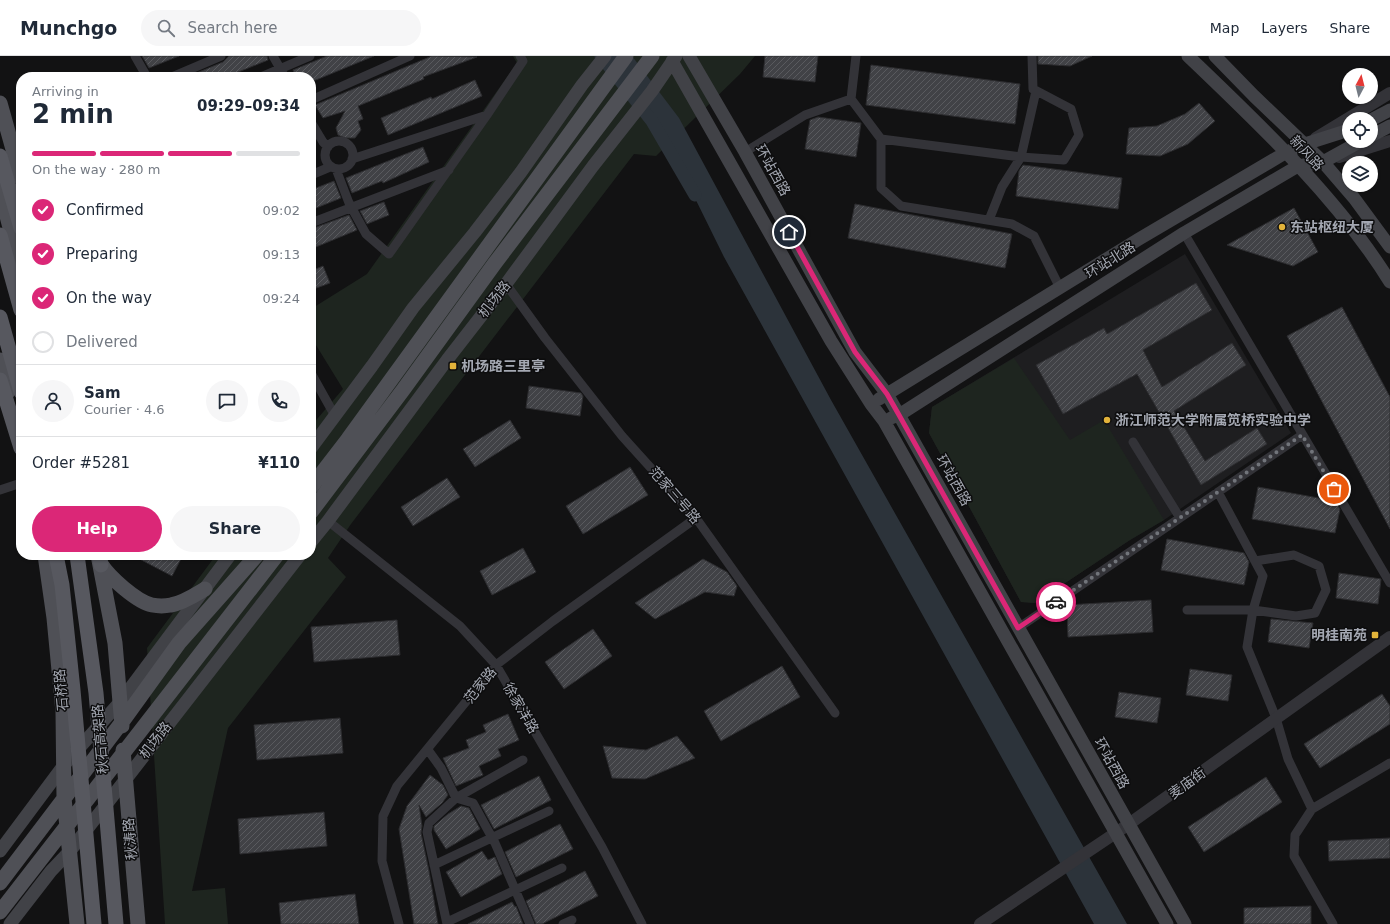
<!DOCTYPE html>
<html lang="en">
<head>
<meta charset="utf-8">
<style>
  body { margin:0; font-family:"DejaVu Sans","Noto Sans SC",sans-serif; background:#f6f6f7; color:#1f2937; height:100vh; display:flex; flex-direction:column; font-size:15px; white-space:nowrap }
  * { box-sizing:border-box; margin:0 }
  p { font-size:13px; color:#747a83 }
  .icon { flex:none; width:22px; height:22px; fill:none; stroke:currentColor; stroke-width:2; stroke-linecap:round; stroke-linejoin:round }
  .map { position:relative; flex:1; overflow:hidden }
  .panel { position:absolute; left:16px; top:16px; width:300px; height:488px; display:flex; flex-direction:column; background:#fff; border-radius:16px; box-shadow:0 1px 3px #0004 }
  .panel>* { flex:none }
  .needle { width:26px; rotate:7deg }
  .fabs { position:absolute; left:1342px; top:12px; display:grid; gap:8px }
  .fabs a { display:grid; place-items:center; width:36px; height:36px; border-radius:50%; background:#fff; box-shadow:0 1px 3px #0004; font-size:20px }
  .pin { position:absolute; display:grid; place-items:center; width:34px; height:34px; color:#fff; margin:-17px; border:2px solid #fff; border-radius:50%; box-shadow:0 1px 4px #0007 }
  .courier { position:absolute; display:grid; place-items:center; width:40px; height:40px; margin:-20px; border:3px solid #db2777; border-radius:50%; background:#fff; color:#222; box-shadow:0 1px 5px #0007 }
  .overview em { font-style:normal; font-weight:600 }
  .overview div { display:flex; flex-direction:column-reverse }
  .overview { display:flex; align-items:center; justify-content:space-between; height:68px; padding:0 16px }
  h1 { font-size:26px; font-weight:600; line-height:30px }
  .bar { display:grid; grid-template-columns:repeat(4,1fr); gap:6px 4px; align-content:center; height:48px; padding:0 16px }
  .bar i { height:5px; border-radius:3px; background:#e0e1e3 }
  .bar .on { background:#db2777 }
  .bar p { grid-column:span 4 }
  .line { display:flex; align-items:center; gap:10px; padding:0 16px; border-top:1px solid #e0e1e3 }
  .line div { flex:1 }
  .round { display:grid; place-items:center; flex:none; width:42px; height:42px; border-radius:21px; background:#f6f6f7 }
  ol { padding:0 16px; list-style:none }
  li { display:flex; align-items:center; gap:12px; height:44px }
  li p { margin-inline-start:auto }
  li .icon { padding:4px; border-radius:50%; background:#db2777; color:#fff; stroke-width:4 }
  li:last-child { color:#747a83 }
  li i { width:22px; height:22px; border:2px solid #e0e1e3; border-radius:50% }
  .button { display:flex; gap:8px; margin-top:auto; padding:8px 16px }
  .button a { flex:1; height:46px; border-radius:24px; background:#db2777; color:#fff; font-size:16px; font-weight:600; line-height:46px; text-align:center }
  .button a+a { background:#f6f6f7; color:#1f2937 }
  header { display:flex; align-items:center; gap:24px; box-sizing:border-box; height:56px; padding:0 20px; background:#fff; border-bottom:1px solid #e0e1e3 }
  header strong { font-size:19px }
  nav { display:flex; gap:22px; margin-inline-start:auto; font-size:14px }
  .search { width:280px; height:36px; background:#f6f6f7; display:flex; align-items:center; gap:10px; box-sizing:border-box; padding:0 14px; border-radius:22px; color:#747a83; font-size:15px }
  .map>svg:first-child { display:block }
  .built { fill:#1e1e20 }
  .green { fill:#1e251f }
  .water { fill:#2c333a }
  .lines { fill:none; stroke-linecap:round; stroke-linejoin:round }
  .canal { stroke:#2c333a; stroke-width:13 }
  .building { fill:url(#building-hatch); stroke:#2c2c2f }
  .minor { stroke:#333338; stroke-width:9 }
  .tertiary { stroke:#333338; stroke-width:12 }
  .secondary { stroke:#414247; stroke-width:13 }
  .primary { stroke:#4f5056; stroke-width:15 }
  .trunk { stroke:#57585f; stroke-width:15 }
  .trunk-bridge { stroke:#57585f; stroke-width:15 }
  .done { stroke:#71747a; stroke-width:4; stroke-dasharray:0 7.2 }
  .route { stroke:#db2777; stroke-width:5 }
  .poi-dot { fill:#e2b33a; stroke:#0d0d0e; stroke-width:1.5 }
  .labels { text-anchor:middle; stroke-width:3; stroke-linejoin:round; paint-order:stroke }
  .street-label { font-size:14px; fill:#a4a8b2; stroke:#0d0d0e }
  .poi-label { font-size:14px; font-weight:bold; fill:#a4a8b2; stroke:#0d0d0e; text-anchor:start }
</style>
</head>
<body>
<header>
<strong>Munchgo</strong>
<div class="search"><svg class="icon" aria-label="search" viewBox="0 0 24 24"><circle cx="10" cy="10" r="6"/><path d="M15 15l6 6"/></svg>Search here</div>
<nav><a>Map</a><a>Layers</a><a>Share</a></nav>
</header>
<div class="map">
<svg width="1390" height="868" viewBox="0 0 1390 868">
  <defs>
    <pattern id="building-hatch" width="6" height="6" patternUnits="userSpaceOnUse"><rect width="6" height="6" fill="#414246"/><path d="M-1 1l2-2M0 6l6-6M5 7l2-2" fill="none" stroke="#595a5e"/></pattern>
  </defs>
  <rect width="100%" height="100%" fill="#121213"/>
  <path class="built" d="M1185,198L1291,377L1164,464L1130,484L1035,547L1021,546L929,377L932,351Z"/>
  <path class="green" d="M513,0H755L740,18L656,100L634,98L351,468L328,502L346,521L228,672L192,835L225,832L228,868H165L147,592L216,499H311V370L343,333L311,281V253L367,218L517,7Z
    M1014,302L1070,384L1104,364L1164,464L1130,484L1035,547L1021,546L929,377L932,351Z"/>
  <path class="water" d="M603,0H632L679,62L831,344L1127,868H1094L724,201L653,57Z"/>
  <g class="lines">
    <path class="canal" d="M601,0L652,65L695,139"/>
  </g>
  <path class="building" d="M142,0H179L149,12Z
    M229,0H267L268,4L226,21H187L223,6Z
    M327,0H374L311,26V21H296L293,14Z
    M432,0L477,1L423,21L424,23L358,50L363,63L358,65L361,74L355,82H345L338,79L336,72L345,55L323,62L315,49Z
    M765,0H818L815,26L763,21Z
    M1038,0H1092L1070,10L1038,8Z
    M871,9L1020,28L1015,68L866,49Z
    M475,24L482,40L388,79L381,62L431,41L432,43Z
    M1199,47L1215,65L1188,88L1160,100L1126,98L1129,72L1157,70L1185,58Z
    M818,61L861,67L856,101L805,93L810,64Z
    M423,91L429,106L383,127L382,125L352,137L346,122Z
    M1023,109L1122,122L1118,153L1016,140L1019,115Z
    M334,125L341,142L311,154V134Z
    M384,146L389,159L367,168L360,155Z
    M855,148L1012,178L1005,212L848,182Z
    M1294,152L1318,196L1293,210L1227,189Z
    M349,159L357,174L311,193V173Z
    M323,210L330,227L311,234V215Z
    M1196,227L1212,254L1143,294L1162,331L1232,287L1246,309L1174,355L1205,405L1257,372L1267,388L1201,429L1137,318L1063,358L1036,309L1104,272L1107,278Z
    M1342,251L1390,341V473L1287,280Z
    M529,330L581,337L583,340L580,360L526,352Z
    M510,364L521,382L475,411L463,393Z
    M630,411L648,439L583,478L566,450Z
    M447,422L460,441L413,470L401,451Z
    M1258,431L1335,445L1340,453L1335,477L1252,463Z
    M1167,483L1244,497L1249,506L1244,529L1161,514Z
    M523,492L536,516L492,539L480,515Z
    M132,499H183L172,520Z
    M703,503L727,516L737,530L734,540L705,536L655,563L635,547Z
    M1339,517L1381,523L1378,548L1336,542Z
    M1151,544L1153,576L1068,581L1067,549Z
    M1271,563L1313,567L1309,592L1268,586Z
    M397,564L400,599L314,606L311,571Z
    M593,573L612,600L564,633L545,606Z
    M782,610L800,641L721,685L704,655Z
    M1190,613L1232,619L1228,645L1186,639Z
    M1119,636L1161,642L1157,667L1115,661Z
    M1382,638L1390,650V668L1320,712L1304,688Z
    M508,658L519,684L498,693L501,700L479,710L483,719L456,730L443,702L469,692L466,684L486,676L483,669Z
    M340,662L343,697L257,704L254,669Z
    M677,680L695,702L645,723L612,722L603,690L646,694Z
    M430,719L443,729L448,739L442,747L426,761L419,749L422,770L421,777L429,815L438,868H414L399,773L407,750Z
    M539,720L551,744L494,773L481,749Z
    M1266,721L1282,746L1204,796L1188,771Z
    M461,750L469,752L480,773L446,793L434,774V770L448,758Z
    M324,756L327,790L240,798L238,763Z
    M560,768L573,793L516,821L505,796Z
    M1390,782V802L1329,805L1328,785Z
    M482,795L488,804L495,801L502,818L461,841L446,816Z
    M585,815L598,840L542,868H536L526,845Z
    M355,838L359,868H281L279,847Z
    M512,846L515,851L516,850L523,868H468Z
    M1311,850V868H1244V852Z"/>
  <g class="lines">
    <path class="minor" d="M135,0L147,21
      M273,0L285,21
      M856,0L851,43L881,83V132L901,150L1012,168L1034,180L1060,232
      M172,21L221,0
      M261,21L310,0
      M311,44L410,0
      M311,66L323,86L328,91
      M881,83L1021,101L1064,104L1079,79L1071,53L1033,33L1032,0
      M325 99a14 14 0 1 1 28 0a14 14 0 1 1-28 0Z
      M745,96L805,59L851,43
      M352,103L487,59
      M336,113L349,147L366,178L389,198L487,59L523,5L520,0
      M311,119L330,111
      M989,164L1002,131L1021,101L1036,35
      M311,167L449,114
      M1184,177L1390,527
      M506,228L545,282L622,380L696,462L835,657
      M311,317L335,360
      M1133,386L1180,462
      M0,434L21,427
      M1218,436L1263,520L1253,554L1247,591L1276,662L1288,703L1312,753
      M328,465L460,570L496,609L602,791L642,868
      M1187,554H1253L1296,560L1315,557L1326,534L1319,510L1294,499L1255,505
      M1018,572L1302,379
      M428,694L441,712L456,742L473,747L495,787L530,868
      M434,809L549,755
      M447,866L562,812
      M399,868L382,805L383,760L397,730L496,609L553,565L696,462
      M447,868L427,776L429,767L456,742L523,704
      M563,868L572,864
      M1333,868L1294,800L1295,779L1312,753L1390,707"/>
    <path class="tertiary" d="M1316,82L1390,37
      M1339,101L1390,85
      M980,868L1129,768L1390,581"/>
    <path class="secondary" d="M689,0L745,96L855,296L887,338L899,359L1185,868
      M1188,0C1259,68 1338,142 1390,226
      M1215,0L1254,40L1323,106L1354,142L1390,191
      M672,5L831,285L871,348L884,365L1167,868
      M1371,64L1390,54
      M1371,80L1390,70
      M879,343L1139,183L1285,97L1305,88L1349,74
      M891,362L899,359L1184,177L1298,110L1323,106L1361,85
      M311,392L372,310L413,252L475,176L521,116L582,29L605,0
      M311,486L328,465L447,304L506,228L593,110L652,35L676,0
      M0,795L64,709L120,646L230,499
      M10,868L51,815L70,795L300,499"/>
    <path class="primary" d="M0,47L21,122
      M0,133L21,214
      M0,304L8,336
      M311,431L348,383L626,0
      M311,456L403,334L495,207L652,0
      M45,499L54,562L63,656L64,742L77,868
      M98,499L115,587L122,670
      M101,508C109,521 137,546 152,549C157,550 166,550 171,549C183,547 195,539 205,533
      M123,694L138,868
      M0,827L122,666L179,587L257,499
      M0,856L277,499"/>
    <path class="trunk" d="M0,100L21,172
      M0,179L21,254
      M0,261L21,336
      M0,324L21,392
      M99,499L101,509"/>
    <path class="trunk-bridge" d="M56,499L62,529L73,634L94,868
      M77,499L96,637L116,868"/>
  </g>
  <g class="lines">
    <path class="done" d="M1056,546L1302,379L1334,433"/>
    <path class="route" d="M789,176L855,296L887,338L899,359L1018,572L1056,546"/>
  </g>
  <g class="poi-dot">
    <circle cx="1282" cy="171" r="4"/>
    <rect x="449" y="306" width="8" height="8" rx="2"/>
    <circle cx="1107" cy="364" r="4"/>
    <rect x="1371" y="575" width="8" height="8" rx="2"/>
  </g>
  <g class="labels">
    <g class="street-label">
      <text transform="translate(1307 97) rotate(47)" y="5">新风路</text>
      <text transform="translate(773 114) rotate(61)" y="5">环站西路</text>
      <text transform="translate(1110 204) rotate(-32)" y="5">环站北路</text>
      <text transform="translate(494 243) rotate(-52)" y="5">机场路</text>
      <text transform="translate(954 424) rotate(61)" y="5">环站西路</text>
      <text transform="translate(675 439) rotate(49)" y="5">范家三号路</text>
      <text transform="translate(480 629) rotate(-51)" y="5">范家路</text>
      <text transform="translate(61 634) rotate(-95)" y="5">石桥路</text>
      <text transform="translate(521 652) rotate(60)" y="5">徐家洋路</text>
      <text transform="translate(100 683) rotate(-95)" y="5">秋石高架路</text>
      <text transform="translate(155 684) rotate(-52)" y="5">机场路</text>
      <text transform="translate(1112 707) rotate(61)" y="5">环站西路</text>
      <text transform="translate(1187 727) rotate(-36)" y="5">麦庙街</text>
      <text transform="translate(130 783) rotate(-95)" y="5">秋涛路</text>
    </g>
    <g class="poi-label">
      <text x="1290" y="176">东站枢纽大厦</text>
      <text x="461" y="315">机场路三里亭</text>
      <text x="1115" y="369">浙江师范大学附属笕桥实验中学</text>
      <text x="1367" y="584" text-anchor="end">明桂南苑</text>
    </g>
  </g>
</svg>
<div class="fabs">
<a><svg class="needle" viewBox="-14 -14 28 28"><path d="M0-13l5 13h-10z" fill="#e53935"/><path d="M0 13l5-13h-10z" fill="#747a83"/></svg></a>
<a><svg class="icon" aria-label="locate" viewBox="0 0 24 24"><circle cx="12" cy="12" r="6"/><path d="M12 2v4M12 18v4M2 12h4M18 12h4"/></svg></a>
<a><svg class="icon" aria-label="layers" viewBox="0 0 24 24"><path d="M12 4l9 5-9 5-9-5zM3 14l9 5 9-5"/></svg></a>
</div>
<div class="pin" style="left:1334px;top:433px;background:#ea580c"><svg class="icon" aria-label="bag" viewBox="0 0 24 24"><path d="M5 8h14l-1 12H6zM9 8a3 3 0 0 1 6 0"/></svg></div>
<div class="pin" style="left:789px;top:176px;background:#1f2937"><svg class="icon" aria-label="home" viewBox="0 0 24 24"><path d="M3 11l9-7 9 7M6 9v11h12V9"/></svg></div>
<div class="courier" style="left:1056px;top:546px"><svg class="icon" aria-label="car" viewBox="0 0 24 24"><path d="M5 17H2v-5l4-1 3-4h7l3 4 3 1v5h-3M9 17h6M6 11h13"/><circle cx="7" cy="17" r="2"/><circle cx="17" cy="17" r="2"/></svg></div>
<section class="panel">
<div class="overview"><div><h1>2 min</h1><p>Arriving in</p></div><em>09:29–09:34</em></div>
<div class="bar"><i class="on"></i><i class="on"></i><i class="on"></i><i></i><p>On the way · 280 m</p></div>
<ol>
<li><svg class="icon" aria-label="check" viewBox="0 0 24 24"><path d="M5 12l5 5 9-10"/></svg>Confirmed<p>09:02</p></li>
<li><svg class="icon" aria-label="check" viewBox="0 0 24 24"><path d="M5 12l5 5 9-10"/></svg>Preparing<p>09:13</p></li>
<li><svg class="icon" aria-label="check" viewBox="0 0 24 24"><path d="M5 12l5 5 9-10"/></svg>On the way<p>09:24</p></li>
<li><i></i>Delivered</li>
</ol>
<div class="line" style="height:72px"><a class="round"><svg class="icon" aria-label="person" viewBox="0 0 24 24"><circle cx="12" cy="8" r="4"/><path d="M4 21q1-7 8-7t8 7"/></svg></a><div><b>Sam</b><p>Courier · 4.6</p></div><a class="round"><svg class="icon" aria-label="chat" viewBox="0 0 24 24"><path d="M4 5h16v11H9l-5 4z"/></svg></a><a class="round"><svg class="icon" aria-label="phone" viewBox="0 0 24 24"><path d="M5 4h4l2 5-3 2q2 4 5 5l2-3 5 2v4C11 20 4 13 5 4z"/></svg></a></div>
<div class="line" style="height:52px"><div>Order #5281</div><b>¥110</b></div>
<div class="button"><a>Help</a><a>Share</a></div>
</section>
</div>
</body>
</html>
